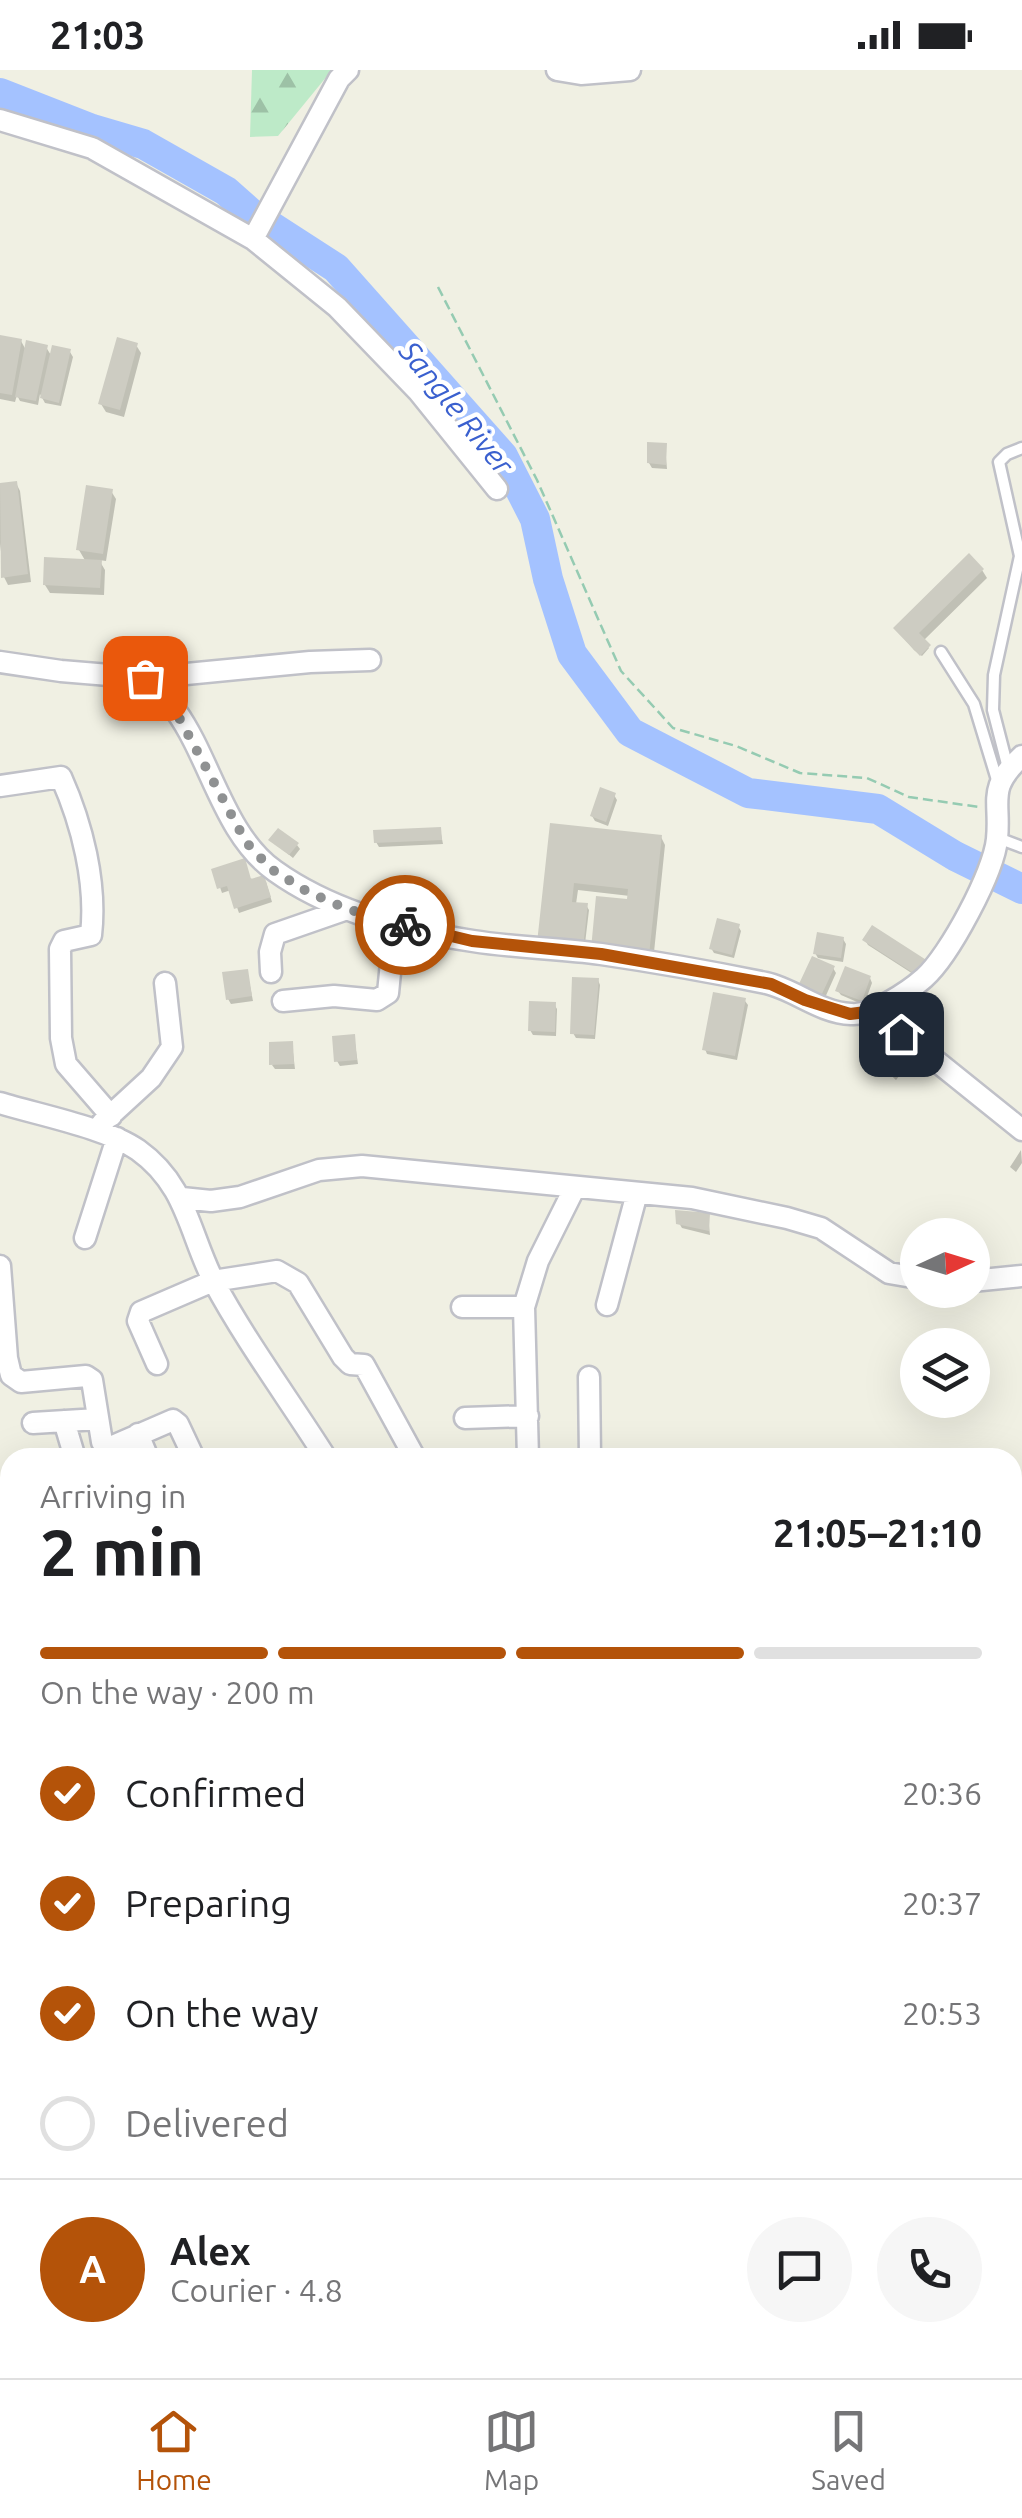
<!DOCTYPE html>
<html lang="en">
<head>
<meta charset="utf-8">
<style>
  body { margin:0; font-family:Ubuntu,sans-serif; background:#f6f6f6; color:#202124; height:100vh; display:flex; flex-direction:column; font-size:38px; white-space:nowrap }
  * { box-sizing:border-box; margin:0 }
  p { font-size:32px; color:#757577 }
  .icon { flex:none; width:55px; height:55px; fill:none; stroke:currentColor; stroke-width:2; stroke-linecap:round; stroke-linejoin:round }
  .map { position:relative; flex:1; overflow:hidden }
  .drawer { position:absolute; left:0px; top:1378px; width:1022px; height:932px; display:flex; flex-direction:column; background:#fff; border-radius:30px 30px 0 0; box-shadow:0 10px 40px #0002 }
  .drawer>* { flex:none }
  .needle { width:65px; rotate:86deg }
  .fabs { position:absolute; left:900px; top:1148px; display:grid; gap:20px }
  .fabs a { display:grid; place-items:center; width:90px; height:90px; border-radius:50%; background:#fff; box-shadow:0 10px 40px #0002; font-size:50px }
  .pin { position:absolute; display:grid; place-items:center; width:85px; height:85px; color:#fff; margin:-42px; border-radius:20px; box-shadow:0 5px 15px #0006 }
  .courier { position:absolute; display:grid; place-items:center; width:100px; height:100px; margin:-50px; border:8px solid #b45309; border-radius:50%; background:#fff; color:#222; box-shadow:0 2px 12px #0007 }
  .summary em { font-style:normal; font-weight:600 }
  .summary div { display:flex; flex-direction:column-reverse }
  .summary { display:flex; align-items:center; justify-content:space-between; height:170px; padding:0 40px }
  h1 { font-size:65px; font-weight:600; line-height:75px }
  .bar { display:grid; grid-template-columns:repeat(4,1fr); gap:15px 10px; align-content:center; height:120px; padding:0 40px }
  .bar i { height:12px; border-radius:8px; background:#e0e0e0 }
  .bar .active { background:#b45309 }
  .bar p { grid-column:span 4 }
  .line { display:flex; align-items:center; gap:25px; padding:0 40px; border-top:2px solid #e0e0e0 }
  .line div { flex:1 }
  .round { display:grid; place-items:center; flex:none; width:105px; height:105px; border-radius:52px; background:#f6f6f6 }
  ol { padding:0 40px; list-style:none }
  li { display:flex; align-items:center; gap:30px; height:110px }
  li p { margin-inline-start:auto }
  li .icon { padding:10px; border-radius:50%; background:#b45309; color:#fff; stroke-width:4 }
  li:last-child { color:#757577 }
  li i { width:55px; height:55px; border:5px solid #e0e0e0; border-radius:50% }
  .status { display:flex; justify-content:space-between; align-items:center; height:70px; padding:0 50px; background:#fff; direction:ltr }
  .status svg { height:28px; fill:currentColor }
  .dock { display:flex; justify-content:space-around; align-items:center; height:140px; border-top:2px solid #e0e0e0; background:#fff; font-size:28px; color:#757577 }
  .dock a { display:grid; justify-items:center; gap:5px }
  .dock .active { color:#b45309 }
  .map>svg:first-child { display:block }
  .forest { fill:url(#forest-firs) }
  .shadow { fill:#0003 }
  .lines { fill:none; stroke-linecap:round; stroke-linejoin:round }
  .stream { stroke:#a4c2ff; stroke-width:5 }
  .river { stroke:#a4c2ff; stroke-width:30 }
  .building { fill:#cdccc2 }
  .service-casing { stroke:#c0c1c8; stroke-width:15 }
  .minor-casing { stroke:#c0c1c8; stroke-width:25 }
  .path { stroke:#95cbb2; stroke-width:2.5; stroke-dasharray:10 5; stroke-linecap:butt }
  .service { stroke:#fff; stroke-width:10 }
  .minor { stroke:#fff; stroke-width:20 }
  .done { stroke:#8f9192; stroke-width:10; stroke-dasharray:0 18 }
  .route { stroke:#b45309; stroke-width:12 }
  .labels { text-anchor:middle; stroke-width:9; stroke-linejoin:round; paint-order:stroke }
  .water-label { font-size:30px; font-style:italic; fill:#3a60cf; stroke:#fff }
</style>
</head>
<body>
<div class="status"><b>21:03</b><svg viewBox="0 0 49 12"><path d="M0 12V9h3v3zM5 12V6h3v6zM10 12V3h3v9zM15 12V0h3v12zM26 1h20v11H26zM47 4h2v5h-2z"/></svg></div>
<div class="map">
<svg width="1022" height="2308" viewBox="0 0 1022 2308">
  <defs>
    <pattern id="forest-firs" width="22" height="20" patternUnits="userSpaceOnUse" patternTransform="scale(2.5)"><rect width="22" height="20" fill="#bdeac8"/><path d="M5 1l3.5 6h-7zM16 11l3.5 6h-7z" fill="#9dc1a6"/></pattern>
  </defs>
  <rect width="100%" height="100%" fill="#f0f0e3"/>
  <path class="forest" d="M252,0H332L278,66L250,67Z"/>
  <path class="shadow" d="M0,271H21L27,282L46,277L52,287L70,282L73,287L61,336L45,333L40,324L38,335L20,331L17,325L15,332L0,329Z
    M136,275L141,283L124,347L106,342L101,334Z
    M665,376L667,399L652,398L649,393Z
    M16,413L20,421L31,512L8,515L4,507L0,473V415Z
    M111,421L116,429L106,491L99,490L105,500L104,525L50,523L45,515L86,492L79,480Z
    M982,500L987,508L923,571L929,578L922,586L914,580L896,559Z
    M614,725L617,730L608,756L595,751L592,746Z
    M552,756L661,767L665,775L653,892L629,831L630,826L578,820L576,834L586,835L589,840L584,882Z
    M440,759L443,774L379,777L376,772Z
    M271,770L297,775L300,779L293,788Z
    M214,800L266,812L272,832L239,843L231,820L222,823Z
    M738,856L741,861L734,888L714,883L711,878Z
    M873,858L924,911L868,875L865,870Z
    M843,869L846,874L843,892L818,888L815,883Z
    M833,898L836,903L824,930L804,920Z
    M247,901L253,931L231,934L228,929Z
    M870,908L872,913L864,935L841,925L838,921Z
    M598,910L600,915L595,969L576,968L573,963Z
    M745,931L748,935L737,990L707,984L705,979Z
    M554,934L557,939L556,966L533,965L530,960Z
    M354,967L358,994L340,996L337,991Z
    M292,974L295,999H275L272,995Z
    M909,986L911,991L896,1010L871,987Z
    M1021,1080L1022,1093L1016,1102L1010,1097Z
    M708,1146L710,1165L682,1158L679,1153Z
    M1022,1683V1702L1013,1690Z
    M1016,1839L1022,1842L1019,1857L1012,1854Z"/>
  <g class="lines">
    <path class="stream" d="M0,2040L10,2043"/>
    <path class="river" d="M0,23L92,59L143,74L226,121L253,145
      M271,156L336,198L503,386L535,449L548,509L572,584L630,662L748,723L878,739L955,786L1022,819"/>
  </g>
  <path class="building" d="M0,265L22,269L12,325L0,323Z
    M117,267L138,273L120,340L98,334Z
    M26,270L48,275L36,331L15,327Z
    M52,275L71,279L59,333L40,328Z
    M647,372L667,373L666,395L647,393Z
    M17,411L28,504L1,508L0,413Z
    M86,415L113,419L103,484L76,480Z
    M969,483L984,499L919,563L931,575L920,586L893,558Z
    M44,487L102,490L100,518L43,515Z
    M600,717L616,723L606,752L590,746Z
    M550,753L662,765L649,885L591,879L596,826L627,829L628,819L574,813L572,832L588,833L583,878L537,873Z
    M441,757L442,770L374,773L373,760Z
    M278,758L299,773L289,785L268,770Z
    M245,788L251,809L264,805L271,827L234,839L227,816L217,819L211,799Z
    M394,827L403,830L398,845L378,838L381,829L392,833Z
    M717,848L740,854L732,885L709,879Z
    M872,855L931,893L921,908L862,870Z
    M817,862L844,867L841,888L813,884Z
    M812,886L835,896L821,926L798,916Z
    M845,896L871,906L862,931L835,921Z
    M248,899L252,926L226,930L222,902Z
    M572,907L599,908L594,965L570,964Z
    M713,922L746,928L735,986L702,980Z
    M529,931L556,932L555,962L528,961Z
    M355,964L357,990L334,992L332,966Z
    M886,965L911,985L893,1007L868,986Z
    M293,971L294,994L269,995V972Z
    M675,1140L710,1143L709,1161L676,1154Z"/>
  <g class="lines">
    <defs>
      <path id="service" d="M941,582L974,634L998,713
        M1008,698L993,640L994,605L1020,486L999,392L1007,384L1022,378
        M998,768L1022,777"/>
      <path id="minor" d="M557,0L581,4L630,0
        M0,50L92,78L253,169L337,237L418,321L497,419
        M253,169L339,9L348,0
        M0,592L61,601L145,608C155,619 167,629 176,641C211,690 224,765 275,801C331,841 406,861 473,871C516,878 559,878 601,884C656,892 712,902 766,913C794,919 820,943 851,944C872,946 908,922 924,908C949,886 994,802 997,769C1001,730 986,719 1022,686
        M145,608L310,592L370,590
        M0,716L61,707C82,754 97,813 91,865L64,871L60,879L61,968L66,994L111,1046
        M271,902L270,882L275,864L347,839
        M283,931L334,926L377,930L388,923L395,852
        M874,941L1022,1060
        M0,1033C39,1045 107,1058 138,1080C187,1115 189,1163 214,1212C245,1270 290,1331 326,1388
        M102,1053L151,1008L172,977L165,913
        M182,1128L211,1131L240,1127L319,1100L362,1096L692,1128L787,1148L821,1158L889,1203L918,1208
        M85,1168L117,1068
        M0,1196L7,1288L11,1305L21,1312L86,1306L92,1310L102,1372L105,1376H113L173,1350L178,1354L194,1388
        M972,1211L1022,1206
        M607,1235L637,1123
        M462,1237H524
        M157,1294L138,1251L141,1242L213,1211L277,1201L298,1213L343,1287L350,1294L364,1295L415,1388
        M589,1307L590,1388
        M465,1348L528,1346
        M64,1351L75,1388
        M33,1353L98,1349
        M138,1364L148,1388
        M528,1388L524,1237L538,1191L574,1119
        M0,1480H10
        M0,1608L10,1611
        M1012,1625L1022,1634
        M0,1711L10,1716
        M0,1817L10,1821
        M1012,1867L1022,1870
        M0,1981L10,1987
        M0,2195L10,2196
        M615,2300L618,2308
        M653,2300H714L800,2308
        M321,2308L322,2300"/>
    </defs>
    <use href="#service" class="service-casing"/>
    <use href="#minor" class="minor-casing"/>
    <path class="path" d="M438,217L537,410L621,601L673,658L736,676L800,703L867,708L909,727L979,737"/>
    <use href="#service" class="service"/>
    <use href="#minor" class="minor"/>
  </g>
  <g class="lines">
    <path class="done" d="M145,608L176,642L246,772L271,799L308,822L347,839L405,855"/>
    <path class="route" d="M405,855L472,871L601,884L771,914L805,930L850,944L874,941L901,964"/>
  </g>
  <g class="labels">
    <g class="water-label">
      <text transform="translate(456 338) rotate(51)" y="10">Sangle River</text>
    </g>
  </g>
</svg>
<div class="fabs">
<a><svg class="needle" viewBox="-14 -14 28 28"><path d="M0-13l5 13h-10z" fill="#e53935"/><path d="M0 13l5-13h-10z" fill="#757577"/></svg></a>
<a><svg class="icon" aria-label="layers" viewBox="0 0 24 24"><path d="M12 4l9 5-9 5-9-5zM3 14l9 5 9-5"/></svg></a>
</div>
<div class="pin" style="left:145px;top:608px;background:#ea580c"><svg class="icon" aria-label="bag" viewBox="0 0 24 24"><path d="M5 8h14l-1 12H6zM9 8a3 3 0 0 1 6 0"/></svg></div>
<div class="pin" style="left:901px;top:964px;background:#1f2937"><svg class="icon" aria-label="home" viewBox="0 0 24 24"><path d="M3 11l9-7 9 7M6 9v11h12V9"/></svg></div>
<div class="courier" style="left:405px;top:855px"><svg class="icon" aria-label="bike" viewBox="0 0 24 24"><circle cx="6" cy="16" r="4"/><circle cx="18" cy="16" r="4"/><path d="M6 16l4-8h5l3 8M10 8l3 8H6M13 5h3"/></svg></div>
<section class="drawer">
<div class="summary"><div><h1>2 min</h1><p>Arriving in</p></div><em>21:05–21:10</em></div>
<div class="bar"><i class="active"></i><i class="active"></i><i class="active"></i><i></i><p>On the way · 200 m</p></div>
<ol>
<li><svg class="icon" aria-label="check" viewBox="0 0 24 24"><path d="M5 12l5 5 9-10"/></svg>Confirmed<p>20:36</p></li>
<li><svg class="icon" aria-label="check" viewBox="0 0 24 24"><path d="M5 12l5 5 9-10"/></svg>Preparing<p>20:37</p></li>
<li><svg class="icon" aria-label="check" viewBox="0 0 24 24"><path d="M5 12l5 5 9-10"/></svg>On the way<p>20:53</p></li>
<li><i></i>Delivered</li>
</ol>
<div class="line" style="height:180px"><b class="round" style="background:#b45309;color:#fff">A</b><div><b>Alex</b><p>Courier · 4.8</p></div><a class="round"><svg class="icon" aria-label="chat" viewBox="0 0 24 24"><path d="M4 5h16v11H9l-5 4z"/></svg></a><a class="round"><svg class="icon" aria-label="phone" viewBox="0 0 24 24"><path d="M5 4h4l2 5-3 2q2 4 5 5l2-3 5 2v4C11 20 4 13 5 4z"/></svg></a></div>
</section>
</div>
<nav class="dock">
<a class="active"><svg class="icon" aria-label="home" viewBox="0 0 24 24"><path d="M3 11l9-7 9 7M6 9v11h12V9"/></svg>Home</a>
<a><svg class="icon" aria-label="map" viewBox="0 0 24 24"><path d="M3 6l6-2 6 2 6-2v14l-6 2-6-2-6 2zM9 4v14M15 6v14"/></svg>Map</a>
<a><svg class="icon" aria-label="saved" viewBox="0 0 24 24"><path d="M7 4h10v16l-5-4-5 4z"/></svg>Saved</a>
</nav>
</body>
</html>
